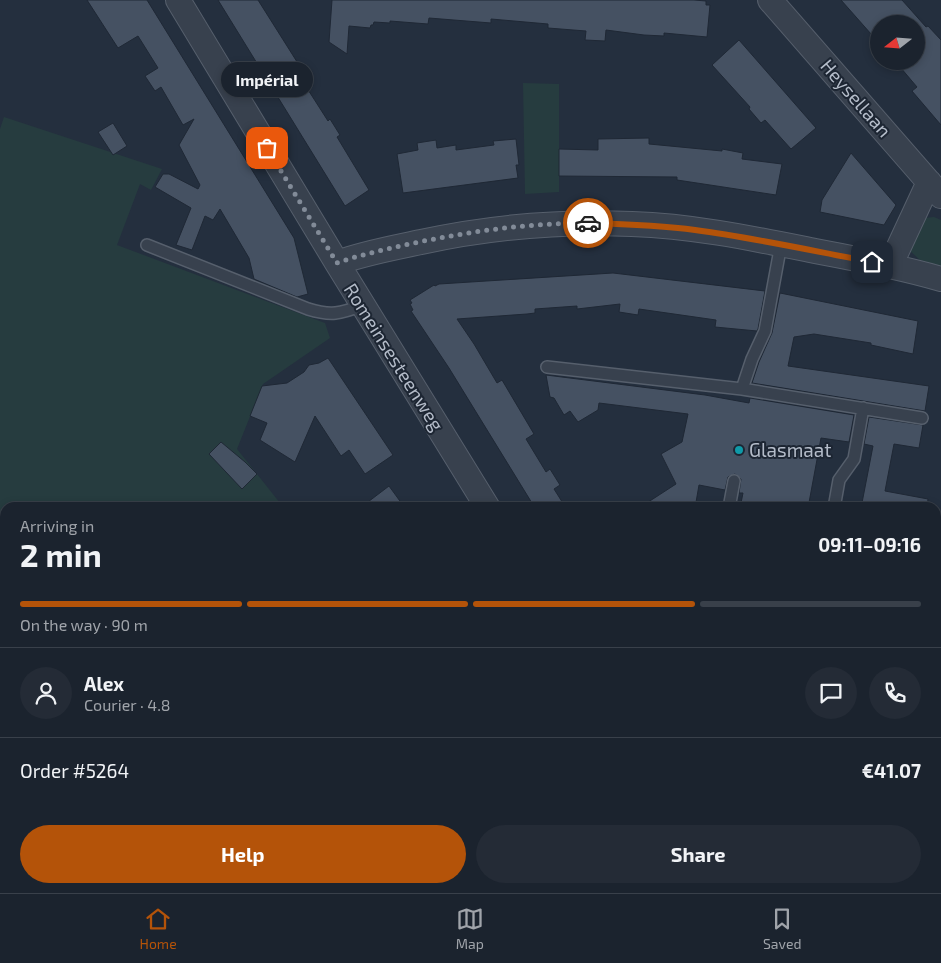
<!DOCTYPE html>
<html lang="en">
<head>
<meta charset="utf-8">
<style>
  body { margin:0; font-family:"Exo 2",sans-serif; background:#242b36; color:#f1f3f6; height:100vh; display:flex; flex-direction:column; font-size:19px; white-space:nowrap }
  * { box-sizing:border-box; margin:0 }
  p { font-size:16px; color:#a0a4aa }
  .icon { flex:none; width:28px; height:28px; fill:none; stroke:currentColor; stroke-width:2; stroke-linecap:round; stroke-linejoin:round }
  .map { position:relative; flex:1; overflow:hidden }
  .panel { position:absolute; left:0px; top:502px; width:941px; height:391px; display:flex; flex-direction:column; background:#1b232e; border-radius:15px 15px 0 0; box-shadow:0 2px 8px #0003,0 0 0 1px #39404a }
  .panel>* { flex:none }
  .needle { width:32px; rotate:253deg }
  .buttons { position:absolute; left:870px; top:15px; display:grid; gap:10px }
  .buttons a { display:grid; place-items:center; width:55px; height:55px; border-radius:50%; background:#1b232e; box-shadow:0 2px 8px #0003,0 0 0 1px #39404a; font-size:25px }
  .pin { position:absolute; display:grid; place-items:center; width:42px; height:42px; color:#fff; margin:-21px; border-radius:10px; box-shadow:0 2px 8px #0006 }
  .courier { position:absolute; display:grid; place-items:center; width:50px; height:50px; margin:-25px; border:4px solid #b45309; border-radius:50%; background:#fff; color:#222; box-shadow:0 1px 6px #0007 }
  .bubble { position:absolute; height:35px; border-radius:18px; background:#1b232e; box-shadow:0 2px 8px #0003,0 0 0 1px #39404a; font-size:16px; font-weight:700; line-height:35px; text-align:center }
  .summary em { font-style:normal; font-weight:700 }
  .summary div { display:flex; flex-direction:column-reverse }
  .summary { display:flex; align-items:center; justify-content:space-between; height:85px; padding:0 20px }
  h1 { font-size:32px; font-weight:700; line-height:38px }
  .bar { display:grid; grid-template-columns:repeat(4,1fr); gap:8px 5px; align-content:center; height:60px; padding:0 20px }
  .bar i { height:6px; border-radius:4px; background:#39404a }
  .bar .current { background:#b45309 }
  .bar p { grid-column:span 4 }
  .line { display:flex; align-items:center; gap:12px; padding:0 20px; border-top:1px solid #39404a }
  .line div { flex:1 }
  .round { display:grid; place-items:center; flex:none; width:52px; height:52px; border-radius:26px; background:#242b36 }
  .cta { display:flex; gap:10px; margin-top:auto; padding:10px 20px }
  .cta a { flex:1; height:58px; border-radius:30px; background:#b45309; color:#fff; font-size:20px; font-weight:700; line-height:58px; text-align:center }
  .cta a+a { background:#242b36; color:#f1f3f6 }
  .tab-bar { display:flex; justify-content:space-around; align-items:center; height:70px; border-top:1px solid #39404a; background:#1b232e; font-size:14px; color:#a0a4aa }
  .tab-bar a { display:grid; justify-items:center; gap:2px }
  .tab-bar .current { color:#b45309 }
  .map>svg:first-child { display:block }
  .green { fill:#263c3f }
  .building { fill:#455162; stroke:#1f2835 }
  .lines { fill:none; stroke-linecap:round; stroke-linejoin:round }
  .service-casing { stroke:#565f6c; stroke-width:14 }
  .minor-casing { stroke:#565f6c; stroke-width:26 }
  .service { stroke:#38414e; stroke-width:11 }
  .minor { stroke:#38414e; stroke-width:24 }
  .done { stroke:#828b98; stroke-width:5; stroke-dasharray:0 9 }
  .route { stroke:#b45309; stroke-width:6 }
  .culture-dot { fill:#0f9aa8; stroke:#1d2633; stroke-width:2 }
  .labels { text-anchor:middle; stroke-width:4; stroke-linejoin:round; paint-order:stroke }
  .street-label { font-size:19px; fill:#b4bcc9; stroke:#1d2633 }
  .poi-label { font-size:19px; fill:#b4bcc9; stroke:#1d2633; text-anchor:start }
</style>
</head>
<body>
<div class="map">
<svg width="941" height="893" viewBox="0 0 941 893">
  <rect width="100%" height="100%" fill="#242f3e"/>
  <path class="green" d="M523,83L559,84V192L525,194Z
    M4,117L162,169L151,190L140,184L117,245L325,323L330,338L263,384L237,449L280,503L276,507L5,508V825L0,824V129Z
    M934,217L941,220V266L920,260L909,250L924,218Z"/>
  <path class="building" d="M87,0H147L294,238L308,294L297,297L254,279L249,258L220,209L213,220L205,216L192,250L176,245L191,208L155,187L163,174H169L198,189L200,185L179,145L194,119L183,125L161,87L155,91L145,76L158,68L138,36L118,48Z
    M218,0H258L299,65L302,64L312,80L305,85L328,121L330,119L340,135L337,137L369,190L345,206Z
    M332,0H694L706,1V5H710L707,37L664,33V36L644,35L606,30L605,41L585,40L586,31L548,28V24L491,19V23L429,18L428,24L390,21V23L374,22L373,25H371L370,28L349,26L347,54L329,42Z
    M841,0H902L926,27L928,26L941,40V125L912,91L917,87L895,61H916V24H879V43Z
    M739,40L816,128L791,149L765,120L761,123L749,109L750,107L712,65Z
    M113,123L127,146L113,155L98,132Z
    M649,138V144L722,151V149L743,153L742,159L782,164L776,195L677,180V177L559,176V149L598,150V139Z
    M516,139L519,165H516L518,178L403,193L397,154L418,150L417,143L436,140L437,148L456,145V150L494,145L493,141Z
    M851,153L896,205L884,225L820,212L822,200Z
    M613,273L765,291L758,329L757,331L715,327L716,320L639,309L638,315L619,312L620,304L577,309V306L535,309V313L527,314L457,319L474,344L497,383L502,380L534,434L526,439L546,472L550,469L560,485L554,489L566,508H535L449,368L411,311L413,310L410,304L412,303L410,300L434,285L435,286L439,284Z
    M780,293L918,321L913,354L871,345V343L814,334L794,337L788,366L929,386L925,411L752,383L759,362L772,333Z
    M328,358L393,455L365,474L349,450L341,456L315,416L295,462L260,440L267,423L250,416L262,386L287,383L304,372L309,365L319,363Z
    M546,375L705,395L749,403L750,398L854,415L849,442L821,438L808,508H740L743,493H739L741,479L735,474L728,477L725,490L699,485L695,508H639L676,484L661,454L682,442L688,414L599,403L598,410L578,422L570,411L564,415L554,398L550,397Z
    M869,417L923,425L919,448L894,444L885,491L928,499L927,508H861L873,446L864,444Z
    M221,442L245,462L257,474L242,489L209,454Z
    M389,486L405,508H360Z"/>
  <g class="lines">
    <defs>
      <path id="service" d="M147,245L308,309C331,316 340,314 363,305
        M547,367L742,389L922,418
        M742,389L752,359L765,331L781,244
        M729,508L734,481
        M834,508L839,480L854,459L863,408
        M936,594L941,595
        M936,754L941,755
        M936,871L941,872"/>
      <path id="minor" d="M178,0L337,263L488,508
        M770,0L941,196
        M337,263C364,253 393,248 421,242C490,227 561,221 632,224C694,226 755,239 815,251C858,259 900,267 941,279
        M890,266L929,182
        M761,889L765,893
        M156,893L158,889"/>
    </defs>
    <use href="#service" class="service-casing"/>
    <use href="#minor" class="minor-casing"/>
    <use href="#service" class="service"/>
    <use href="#minor" class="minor"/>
  </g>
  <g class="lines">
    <path class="done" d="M267,148L337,263C362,254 388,249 414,243C472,231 530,223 588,223"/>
    <path class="route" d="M588,223C624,224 660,225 695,230C755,238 813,251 872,262"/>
  </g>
  <circle class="culture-dot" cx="739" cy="450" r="5"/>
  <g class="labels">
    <g class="street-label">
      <text transform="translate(856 98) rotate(49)" y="7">Heysellaan</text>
      <text transform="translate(394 357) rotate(58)" y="7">Romeinsesteenweg</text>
    </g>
    <g class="poi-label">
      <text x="749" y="457">Glasmaat</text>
    </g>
  </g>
</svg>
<div class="buttons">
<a><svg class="needle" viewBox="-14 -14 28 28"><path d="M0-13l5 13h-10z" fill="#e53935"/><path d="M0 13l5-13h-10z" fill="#a0a4aa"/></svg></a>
</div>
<div class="pin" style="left:267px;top:148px;background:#ea580c"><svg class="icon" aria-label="bag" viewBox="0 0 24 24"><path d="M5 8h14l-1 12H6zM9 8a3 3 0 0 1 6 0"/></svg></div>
<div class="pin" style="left:872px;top:262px;background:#1f2937"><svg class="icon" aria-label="home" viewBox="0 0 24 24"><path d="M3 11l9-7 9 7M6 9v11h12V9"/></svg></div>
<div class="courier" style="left:588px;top:223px"><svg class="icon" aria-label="car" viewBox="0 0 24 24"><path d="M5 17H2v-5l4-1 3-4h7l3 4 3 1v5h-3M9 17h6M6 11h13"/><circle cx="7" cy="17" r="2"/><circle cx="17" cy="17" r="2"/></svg></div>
<div class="bubble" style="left:221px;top:62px;width:92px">Impérial</div>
<section class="panel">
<div class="summary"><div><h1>2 min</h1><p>Arriving in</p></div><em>09:11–09:16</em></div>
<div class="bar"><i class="current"></i><i class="current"></i><i class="current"></i><i></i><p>On the way · 90 m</p></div>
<div class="line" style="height:90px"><a class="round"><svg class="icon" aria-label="person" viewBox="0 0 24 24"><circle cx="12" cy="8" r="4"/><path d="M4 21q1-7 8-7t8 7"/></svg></a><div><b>Alex</b><p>Courier · 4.8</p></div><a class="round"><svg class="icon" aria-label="chat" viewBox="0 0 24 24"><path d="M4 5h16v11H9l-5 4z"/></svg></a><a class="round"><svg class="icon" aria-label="phone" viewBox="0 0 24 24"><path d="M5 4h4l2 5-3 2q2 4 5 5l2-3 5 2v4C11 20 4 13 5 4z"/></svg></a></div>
<div class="line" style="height:65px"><div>Order #5264</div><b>€41.07</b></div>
<div class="cta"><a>Help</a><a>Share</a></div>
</section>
</div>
<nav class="tab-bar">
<a class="current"><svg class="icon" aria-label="home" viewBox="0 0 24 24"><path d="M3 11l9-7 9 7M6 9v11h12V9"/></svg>Home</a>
<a><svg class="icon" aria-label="map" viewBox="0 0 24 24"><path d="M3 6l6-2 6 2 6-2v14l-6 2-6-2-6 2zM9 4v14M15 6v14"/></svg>Map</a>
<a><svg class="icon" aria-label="saved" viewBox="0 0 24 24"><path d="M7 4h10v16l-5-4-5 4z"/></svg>Saved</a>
</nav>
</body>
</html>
